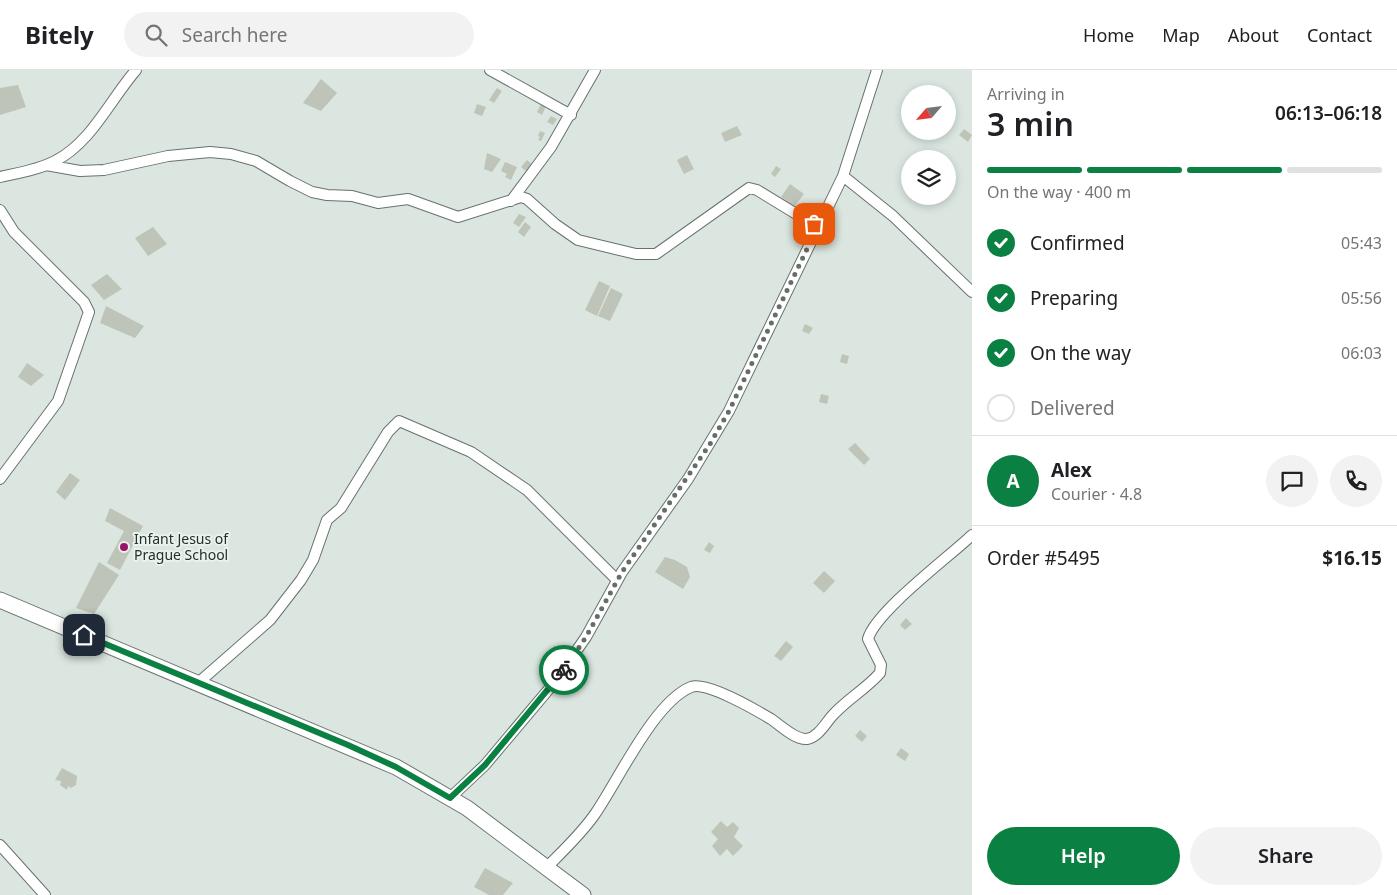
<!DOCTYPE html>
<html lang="en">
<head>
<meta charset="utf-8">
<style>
  body { margin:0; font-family:"Noto Sans",sans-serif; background:#f2f2f2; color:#202124; height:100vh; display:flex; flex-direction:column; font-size:19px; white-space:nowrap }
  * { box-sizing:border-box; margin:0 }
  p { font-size:16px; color:#757577 }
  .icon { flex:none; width:28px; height:28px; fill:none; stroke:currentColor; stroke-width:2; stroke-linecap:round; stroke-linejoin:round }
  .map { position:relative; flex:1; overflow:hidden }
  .details { display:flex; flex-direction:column; background:#fff; width:425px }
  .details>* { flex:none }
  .needle { width:32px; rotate:242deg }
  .controls { position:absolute; left:901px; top:15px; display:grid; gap:10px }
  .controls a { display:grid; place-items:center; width:55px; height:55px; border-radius:50%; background:#fff; box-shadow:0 2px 8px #0003; font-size:25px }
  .pin { position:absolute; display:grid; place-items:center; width:42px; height:42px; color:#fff; margin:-21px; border-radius:10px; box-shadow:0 2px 8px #0006 }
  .courier { position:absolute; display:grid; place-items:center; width:50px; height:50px; margin:-25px; border:4px solid #0b8043; border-radius:50%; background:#fff; color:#222; box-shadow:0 1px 6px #0007 }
  .overview em { font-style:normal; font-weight:600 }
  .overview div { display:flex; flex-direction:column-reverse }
  .overview { display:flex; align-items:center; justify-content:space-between; height:85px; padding:0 15px }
  h1 { font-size:32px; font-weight:600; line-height:38px }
  .bar { display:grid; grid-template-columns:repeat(4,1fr); gap:8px 5px; align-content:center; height:60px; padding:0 15px }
  .bar i { height:6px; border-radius:4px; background:#e0e0e0 }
  .bar .current { background:#0b8043 }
  .bar p { grid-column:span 4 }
  .line { display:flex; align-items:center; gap:12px; padding:0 15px; border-top:1px solid #e0e0e0 }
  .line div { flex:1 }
  .round { display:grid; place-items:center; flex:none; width:52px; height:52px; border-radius:26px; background:#f2f2f2 }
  ol { padding:0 15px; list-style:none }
  li { display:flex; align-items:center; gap:15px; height:55px }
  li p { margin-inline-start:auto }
  li .icon { padding:5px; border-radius:50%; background:#0b8043; color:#fff; stroke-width:4 }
  li:last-child { color:#757577 }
  li i { width:28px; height:28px; border:2px solid #e0e0e0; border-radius:50% }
  .button { display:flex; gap:10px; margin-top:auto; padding:10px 15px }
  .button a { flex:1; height:58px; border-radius:30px; background:#0b8043; color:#fff; font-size:20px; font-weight:600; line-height:58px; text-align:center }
  .button a+a { background:#f2f2f2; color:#202124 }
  header { display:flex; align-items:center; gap:30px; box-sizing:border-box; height:70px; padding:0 25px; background:#fff; border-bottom:1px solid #e0e0e0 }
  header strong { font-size:24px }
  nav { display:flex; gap:28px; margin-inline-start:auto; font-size:18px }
  .search { width:350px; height:45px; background:#f2f2f2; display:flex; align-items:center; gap:12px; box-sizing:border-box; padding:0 18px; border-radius:28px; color:#757577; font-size:19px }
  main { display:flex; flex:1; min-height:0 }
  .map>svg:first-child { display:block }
  .building { fill:#bfc4b9 }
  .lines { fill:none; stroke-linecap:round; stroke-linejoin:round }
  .street-casing { stroke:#68726d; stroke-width:12 }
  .secondary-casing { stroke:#68726d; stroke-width:17 }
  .street { stroke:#fff; stroke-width:10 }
  .secondary { stroke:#fff; stroke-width:15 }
  .done { stroke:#676e6a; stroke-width:5; stroke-dasharray:0 9 }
  .route { stroke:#0b8043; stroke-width:6 }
  .poi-dot { fill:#991367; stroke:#e7f3ec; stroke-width:2 }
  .labels { text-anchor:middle; stroke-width:4; stroke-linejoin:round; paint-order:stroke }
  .poi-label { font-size:14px; fill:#292d2b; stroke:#e7f3ec; text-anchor:start }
</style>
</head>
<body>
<header>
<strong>Bitely</strong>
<div class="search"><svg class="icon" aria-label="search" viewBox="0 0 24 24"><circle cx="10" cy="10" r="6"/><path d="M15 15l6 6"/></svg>Search here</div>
<nav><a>Home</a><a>Map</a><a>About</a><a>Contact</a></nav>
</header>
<main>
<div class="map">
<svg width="972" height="825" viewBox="0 0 972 825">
  <rect width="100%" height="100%" fill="#dae6df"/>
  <path class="building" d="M321,9L337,23L321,41L303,33Z
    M18,15L26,37L0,45V18Z
    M497,18L502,21L494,33L489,30Z
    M477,34L486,37L482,46L474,43Z
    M541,34L546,36L542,45L537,42Z
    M551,46L557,49L553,55L547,52Z
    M737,56L742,65L725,72L721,63Z
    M964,59L972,65L968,72L959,65Z
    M540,61L545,63L541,71L538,70L540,67L538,66Z
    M487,83L501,89L492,102L484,99Z
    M687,85L694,99L684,104L677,90Z
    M527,90L533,95L527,102L521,97Z
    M505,92L517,97L511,110L505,107L507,104L501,101Z
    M776,96L781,99L775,107L771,104Z
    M790,114L804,124L794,137L781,127Z
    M519,144L526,147L519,157L513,153Z
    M525,152L531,157L524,167L518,162Z
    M153,157L167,174L148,186L135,168Z
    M107,204L122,219L104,230L91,215Z
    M599,211L610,216L597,246L585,240Z
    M611,218L623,224L610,251L598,246Z
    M106,236L144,256L135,268L100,253Z
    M805,254L813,258L809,264L802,261Z
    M842,284L849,286L847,294L840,292Z
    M27,293L44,305L31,316L18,307Z
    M821,324L829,326L827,334L819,332Z
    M855,373L870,389L864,395L848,379Z
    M70,403L80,410L65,430L56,422Z
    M110,438L143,456L120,500L107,493L124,461L105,451Z
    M709,472L714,476L710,483L704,480Z
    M665,487L675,490L687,497L690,507L683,519L655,502Z
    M99,492L119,505L94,544L76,538Z
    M824,501L835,511L824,523L813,513Z
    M906,548L912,554L905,560L900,555Z
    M786,571L793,577L781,591L774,586Z
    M860,660L867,666L862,672L855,666Z
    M901,678L909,684L905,691L896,685Z
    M62,698L77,706L76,715L71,718L68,716L67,720L60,715L61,711L55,710Z
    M721,751L727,757L733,752L739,758L734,767L743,776L733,786L727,779L720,786L712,776L718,769L711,762Z
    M485,798L513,813L503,825H489L474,817Z"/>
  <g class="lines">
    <defs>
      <path id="street" d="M490,0L571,45
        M46,95L80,101L104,100L168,86L210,82L231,84L256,91L290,111L312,122L327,125L352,126L378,133L408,129L458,147L521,127L527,129L555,154L578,170L636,184H656L749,118L757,120L811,153L821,150
        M843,106L893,146L972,222
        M0,107C18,103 38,100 55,91C91,73 110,30 136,0
        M511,131L551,77L595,0
        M0,140L14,162L84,232L89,242L58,331L0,409
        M198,613L270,550L301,510L313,490L327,450L341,438L388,362L399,351L471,382L527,420L617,510
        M450,728L485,695L554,613L586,567L622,502L688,409L729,341L843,106L877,0
        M0,775L45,825
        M547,797C564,780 582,763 595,744C618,711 654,632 691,617C706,611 756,640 771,649C780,655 795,670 807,669C818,667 825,654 832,646C846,630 866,619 880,603L881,595L868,569C875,542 949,487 972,465"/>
      <path id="secondary" d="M0,530L396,697L467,738L583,825"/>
    </defs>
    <use href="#street" class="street-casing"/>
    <use href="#secondary" class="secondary-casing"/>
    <use href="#street" class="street"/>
    <use href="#secondary" class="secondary"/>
  </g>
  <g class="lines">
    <path class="done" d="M564,600L586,567L622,502L710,374L729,341L821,150L814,154"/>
    <path class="route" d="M84,565L348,675L396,697L450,728L485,695L564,600"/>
  </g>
  <circle class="poi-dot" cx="124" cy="477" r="5"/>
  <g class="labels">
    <g class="poi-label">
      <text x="134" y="474">Infant Jesus of<tspan x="134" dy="16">Prague School</tspan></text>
    </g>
  </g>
</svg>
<div class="controls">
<a><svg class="needle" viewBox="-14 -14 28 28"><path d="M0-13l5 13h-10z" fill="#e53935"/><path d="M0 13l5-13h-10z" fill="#757577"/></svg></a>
<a><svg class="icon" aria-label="layers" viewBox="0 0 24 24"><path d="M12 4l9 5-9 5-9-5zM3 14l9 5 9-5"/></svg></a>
</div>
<div class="pin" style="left:814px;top:154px;background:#ea580c"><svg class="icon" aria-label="bag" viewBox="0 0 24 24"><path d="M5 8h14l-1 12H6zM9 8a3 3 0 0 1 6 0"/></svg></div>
<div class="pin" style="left:84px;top:565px;background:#1f2937"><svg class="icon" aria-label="home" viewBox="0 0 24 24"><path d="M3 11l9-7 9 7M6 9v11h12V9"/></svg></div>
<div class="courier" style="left:564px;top:600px"><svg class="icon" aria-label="bike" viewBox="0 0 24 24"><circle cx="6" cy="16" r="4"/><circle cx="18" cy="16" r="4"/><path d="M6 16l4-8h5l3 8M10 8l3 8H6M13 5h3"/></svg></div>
</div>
<section class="details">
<div class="overview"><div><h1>3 min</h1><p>Arriving in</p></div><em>06:13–06:18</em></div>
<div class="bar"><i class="current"></i><i class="current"></i><i class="current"></i><i></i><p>On the way · 400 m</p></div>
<ol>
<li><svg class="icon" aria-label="check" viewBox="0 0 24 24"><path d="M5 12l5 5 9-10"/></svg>Confirmed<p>05:43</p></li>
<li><svg class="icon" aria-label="check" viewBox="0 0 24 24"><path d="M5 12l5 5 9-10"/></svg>Preparing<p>05:56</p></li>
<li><svg class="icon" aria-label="check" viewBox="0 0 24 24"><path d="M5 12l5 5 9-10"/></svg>On the way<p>06:03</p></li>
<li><i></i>Delivered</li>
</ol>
<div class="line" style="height:90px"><b class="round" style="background:#0b8043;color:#fff">A</b><div><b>Alex</b><p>Courier · 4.8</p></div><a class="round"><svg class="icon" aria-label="chat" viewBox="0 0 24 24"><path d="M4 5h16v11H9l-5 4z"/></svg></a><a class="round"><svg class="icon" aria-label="phone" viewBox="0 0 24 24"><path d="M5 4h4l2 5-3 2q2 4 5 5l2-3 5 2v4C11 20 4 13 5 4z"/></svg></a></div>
<div class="line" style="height:65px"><div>Order #5495</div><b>$16.15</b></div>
<div class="button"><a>Help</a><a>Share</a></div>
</section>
</main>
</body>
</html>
